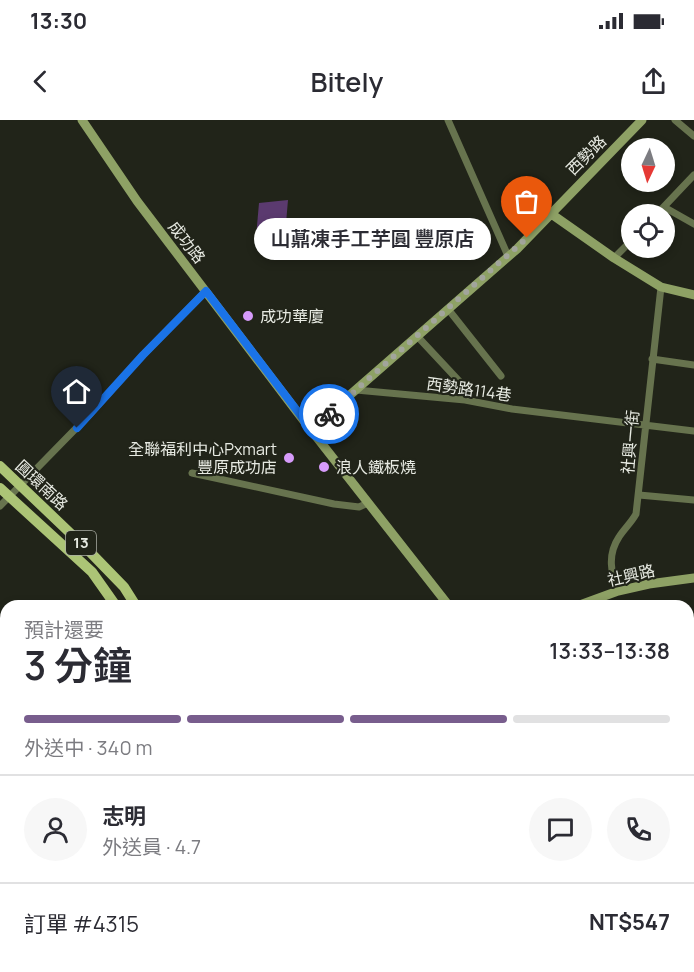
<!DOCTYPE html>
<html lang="zh-TW">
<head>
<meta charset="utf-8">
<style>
  body { margin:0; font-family:Manrope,"Noto Sans TC",sans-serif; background:#f7f7f7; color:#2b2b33; height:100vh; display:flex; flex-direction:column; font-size:22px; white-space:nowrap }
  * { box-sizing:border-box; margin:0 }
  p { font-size:20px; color:#7c7c81 }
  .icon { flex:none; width:33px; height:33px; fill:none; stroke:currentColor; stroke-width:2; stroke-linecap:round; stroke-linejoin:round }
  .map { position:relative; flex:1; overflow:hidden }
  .panel { position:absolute; left:0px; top:480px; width:694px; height:372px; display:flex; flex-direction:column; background:#fff; border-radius:18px 18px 0 0; box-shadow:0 3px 9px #0003 }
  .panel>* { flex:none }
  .needle { width:39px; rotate:184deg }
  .controls { position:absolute; left:621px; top:18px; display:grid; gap:12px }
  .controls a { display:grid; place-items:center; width:54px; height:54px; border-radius:50%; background:#fff; box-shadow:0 3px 9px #0003; font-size:30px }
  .pin { position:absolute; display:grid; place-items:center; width:51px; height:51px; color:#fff; margin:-62px -26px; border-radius:50% 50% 50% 0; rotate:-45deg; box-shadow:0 0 6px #0007 }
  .pin .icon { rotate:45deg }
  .courier { position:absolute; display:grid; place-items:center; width:60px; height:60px; margin:-30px; border:4px solid #1a73e8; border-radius:50%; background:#fff; color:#222; box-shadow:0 2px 8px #0007 }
  .bubble { position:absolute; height:42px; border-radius:21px; background:#fff; box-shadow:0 3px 9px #0003; font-size:20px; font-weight:600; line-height:42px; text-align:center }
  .head em { font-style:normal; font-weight:600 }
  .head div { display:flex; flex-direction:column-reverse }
  .head { display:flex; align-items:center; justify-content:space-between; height:102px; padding:0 24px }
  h1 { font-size:39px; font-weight:600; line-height:45px }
  .bar { display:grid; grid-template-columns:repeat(4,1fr); gap:9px 6px; align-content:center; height:72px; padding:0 24px }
  .bar i { height:8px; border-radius:4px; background:#e1e1e2 }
  .bar .active { background:#785d8d }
  .bar p { grid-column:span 4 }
  .line { display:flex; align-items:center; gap:15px; padding:0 24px; border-top:2px solid #e1e1e2 }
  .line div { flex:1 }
  .round { display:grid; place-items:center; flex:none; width:63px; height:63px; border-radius:32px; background:#f7f7f7 }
  .status { display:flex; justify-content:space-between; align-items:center; height:42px; padding:0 30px; background:#fff; direction:ltr }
  .status svg { height:16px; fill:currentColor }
  header { display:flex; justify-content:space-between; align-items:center; height:78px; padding:0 24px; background:#fff; font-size:27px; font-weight:600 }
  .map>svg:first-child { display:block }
  .built { fill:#262b1a }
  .green { fill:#5b3a6f }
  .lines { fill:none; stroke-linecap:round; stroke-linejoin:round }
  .street { stroke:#67734e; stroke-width:7 }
  .secondary { stroke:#8ea165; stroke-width:9 }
  .primary { stroke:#acc476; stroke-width:10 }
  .done { stroke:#a2a59c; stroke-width:6; stroke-dasharray:0 10.8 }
  .route { stroke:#1a73e8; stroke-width:8 }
  .poi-dot { fill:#d69bfa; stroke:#212419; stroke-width:2 }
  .labels { text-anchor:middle; stroke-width:4.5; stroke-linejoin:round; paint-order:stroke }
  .shield { fill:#212419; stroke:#acafa6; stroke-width:1.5 }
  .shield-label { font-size:15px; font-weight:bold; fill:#e7eae2 }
  .street-label { font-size:16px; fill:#e7eae2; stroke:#212419 }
  .poi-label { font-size:16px; fill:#e7eae2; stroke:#212419; text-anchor:start }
</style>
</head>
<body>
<div class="status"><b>13:30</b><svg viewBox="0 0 49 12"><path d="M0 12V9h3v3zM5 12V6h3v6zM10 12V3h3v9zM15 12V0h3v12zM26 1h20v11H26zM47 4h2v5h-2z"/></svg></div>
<header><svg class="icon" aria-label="back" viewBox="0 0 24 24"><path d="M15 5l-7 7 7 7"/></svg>Bitely<svg class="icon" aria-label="share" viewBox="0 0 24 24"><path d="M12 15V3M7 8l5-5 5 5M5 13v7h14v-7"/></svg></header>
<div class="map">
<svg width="694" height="852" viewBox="0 0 694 852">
  <rect width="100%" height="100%" fill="#212419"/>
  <path class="built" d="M694,602V653H689V604Z
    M6,806V846H39V852H0V807Z"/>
  <path class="green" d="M288,80L285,115L256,117L259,83Z
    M622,846H678V850L620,852Z"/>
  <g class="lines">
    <path class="street" d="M448,0L508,136
      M675,0L694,16
      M664,87L694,104
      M657,94L694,55
      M614,138L632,120
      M448,189L501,256
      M417,216L459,261
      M652,239L694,245
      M356,270L465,280L512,289L694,311
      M192,353L334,384L359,387L368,383
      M639,375L694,380
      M0,386L91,293L143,235L206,171
      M618,471C611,453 607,435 619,417C624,409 631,403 636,394L661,167
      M0,574L6,583
      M0,621L6,620
      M688,657H694
      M0,714H6
      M688,807L690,739H694
      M46,846V852
      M687,852V846"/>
    <path class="secondary" d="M82,0L137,81L304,301L449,486
      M550,93L614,138L661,167L694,175
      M311,309L517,129L642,0
      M577,486L618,471L649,464L694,458
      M582,846V852"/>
    <path class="primary" d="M0,346L90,432L124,467L136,486
      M0,368L92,452L116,486
      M229,846L230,852
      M246,846V852"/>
  </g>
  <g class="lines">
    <path class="done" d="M329,294L527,118"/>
    <path class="route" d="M77,308L143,235L206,171L311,309L329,294"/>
  </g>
  <g class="poi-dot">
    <circle cx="248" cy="196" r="6"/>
    <circle cx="289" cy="338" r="6"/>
    <circle cx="324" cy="347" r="6"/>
  </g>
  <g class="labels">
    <rect class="shield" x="66" y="411" width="30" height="24" rx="4.5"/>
    <g class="shield-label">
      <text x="81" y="428">13</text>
    </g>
    <g class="street-label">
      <text transform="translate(586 35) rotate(-45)" y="6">西勢路</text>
      <text transform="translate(187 122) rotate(52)" y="6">成功路</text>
      <text transform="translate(469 269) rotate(8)" y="6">西勢路114巷</text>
      <text transform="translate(630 322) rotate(-85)" y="6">社興一街</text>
      <text transform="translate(42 365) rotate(43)" y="6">圓環南路</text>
      <text transform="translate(631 455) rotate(-13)" y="6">社興路</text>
    </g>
    <g class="poi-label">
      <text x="260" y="202">成功華廈</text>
      <text x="277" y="335" text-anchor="end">全聯福利中心Pxmart<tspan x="277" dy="18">豐原成功店</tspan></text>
      <text x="336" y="353">浪人鐵板燒</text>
    </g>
  </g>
</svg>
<div class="controls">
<a><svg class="needle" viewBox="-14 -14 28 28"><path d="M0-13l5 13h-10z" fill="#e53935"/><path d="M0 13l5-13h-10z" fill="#7c7c81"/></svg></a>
<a><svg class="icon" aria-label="locate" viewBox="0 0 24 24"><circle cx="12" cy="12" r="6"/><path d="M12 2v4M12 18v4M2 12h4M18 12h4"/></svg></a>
</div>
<div class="pin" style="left:527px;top:118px;background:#ea580c"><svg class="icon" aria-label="bag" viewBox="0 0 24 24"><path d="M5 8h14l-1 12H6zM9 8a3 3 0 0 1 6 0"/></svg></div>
<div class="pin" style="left:77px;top:308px;background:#1f2937"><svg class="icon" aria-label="home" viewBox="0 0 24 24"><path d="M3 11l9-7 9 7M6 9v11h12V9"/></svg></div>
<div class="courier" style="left:329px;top:294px"><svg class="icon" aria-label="bike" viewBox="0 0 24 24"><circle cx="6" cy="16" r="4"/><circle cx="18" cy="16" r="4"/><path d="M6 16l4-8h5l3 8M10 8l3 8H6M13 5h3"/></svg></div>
<div class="bubble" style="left:254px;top:98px;width:237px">山薡凍手工芋圓 豐原店</div>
<section class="panel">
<div class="head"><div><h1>3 分鐘</h1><p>預計還要</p></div><em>13:33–13:38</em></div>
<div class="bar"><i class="active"></i><i class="active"></i><i class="active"></i><i></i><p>外送中 · 340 m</p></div>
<div class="line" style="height:108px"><a class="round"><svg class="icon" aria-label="person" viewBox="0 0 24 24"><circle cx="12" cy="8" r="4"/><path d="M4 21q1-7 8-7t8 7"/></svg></a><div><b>志明</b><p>外送員 · 4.7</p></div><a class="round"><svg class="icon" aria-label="chat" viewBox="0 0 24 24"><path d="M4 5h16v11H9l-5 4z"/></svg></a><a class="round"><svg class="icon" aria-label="phone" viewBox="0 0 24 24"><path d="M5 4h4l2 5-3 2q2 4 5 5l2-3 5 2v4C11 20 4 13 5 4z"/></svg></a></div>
<div class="line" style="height:78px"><div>訂單 #4315</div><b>NT$547</b></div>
</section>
</div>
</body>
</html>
